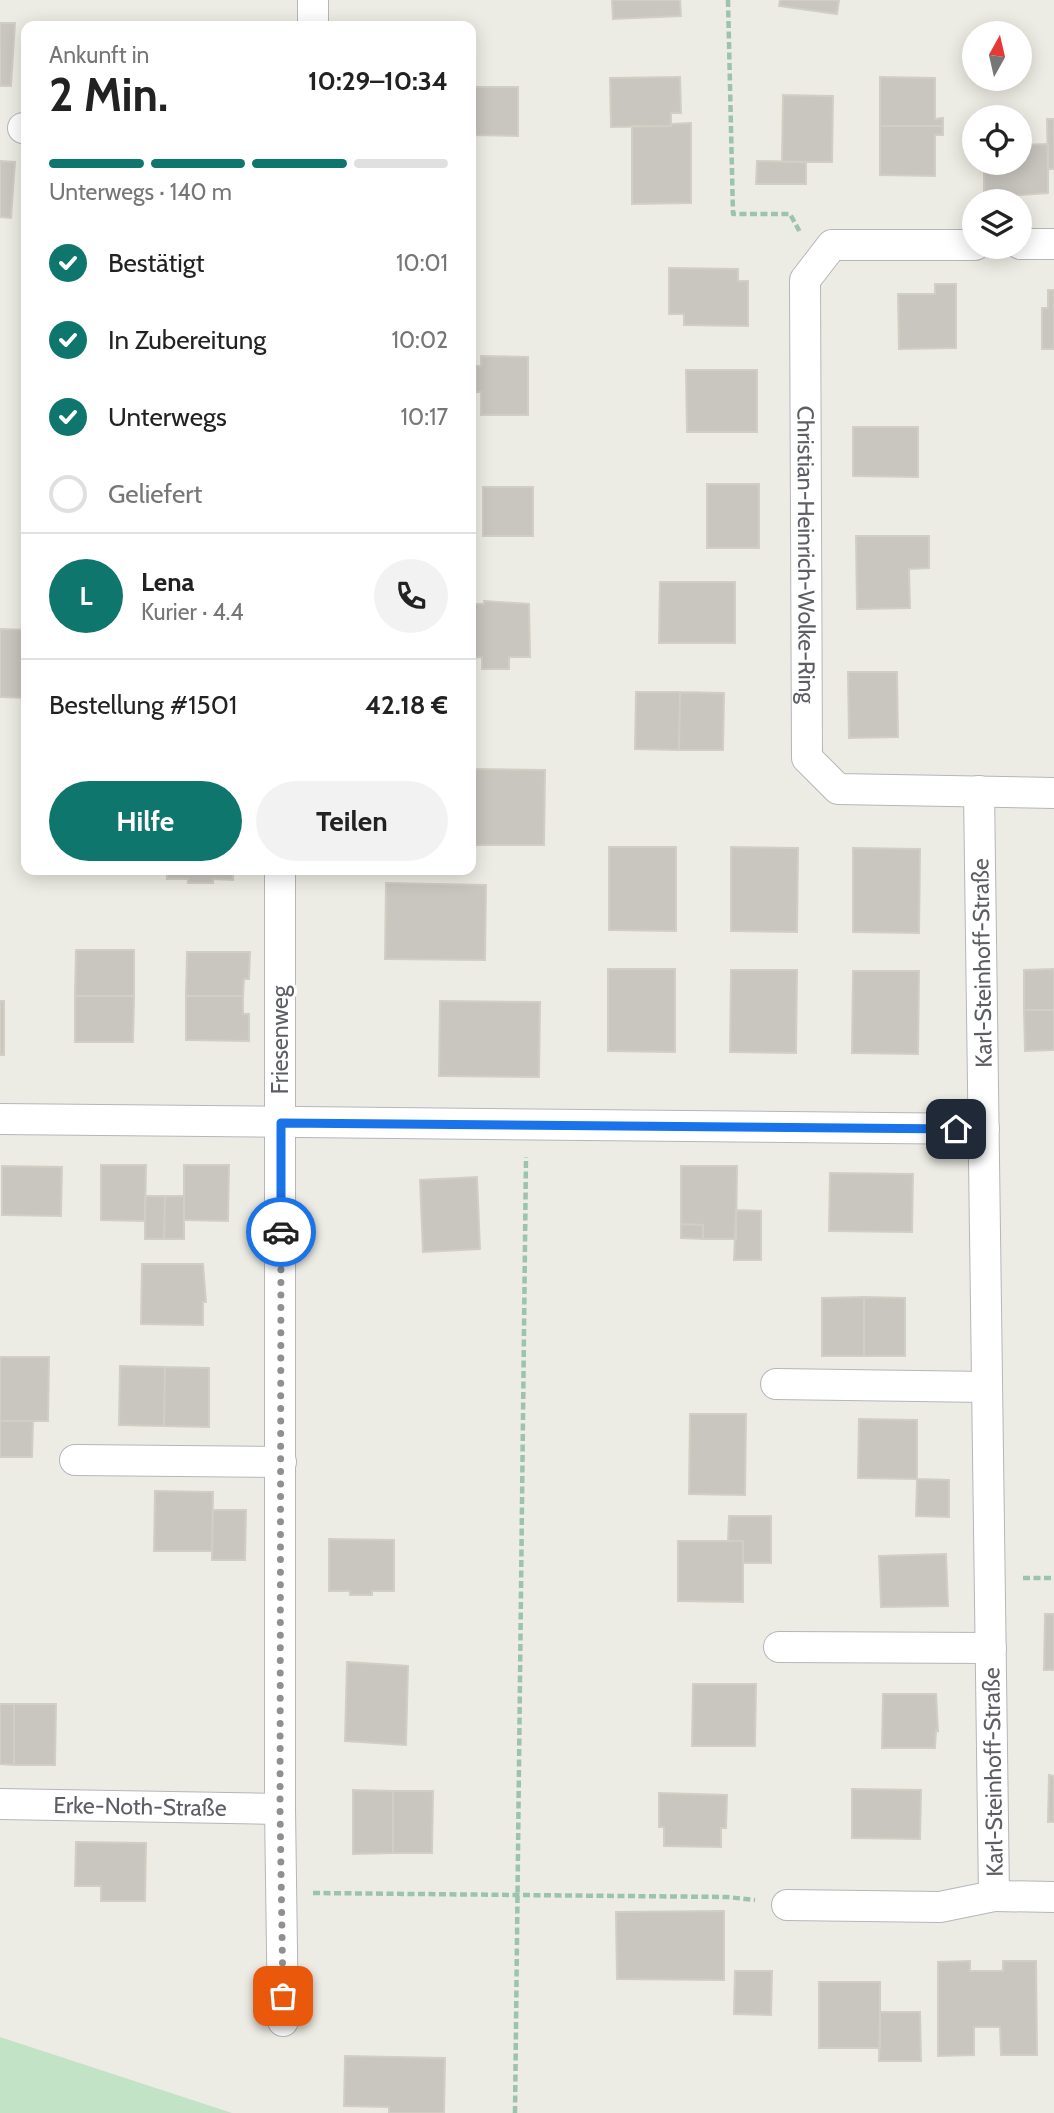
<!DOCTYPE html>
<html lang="de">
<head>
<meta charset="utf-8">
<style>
  body { margin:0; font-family:Cabin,sans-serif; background:#f2f2f2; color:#222; height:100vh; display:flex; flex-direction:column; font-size:26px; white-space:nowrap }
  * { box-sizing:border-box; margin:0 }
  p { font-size:23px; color:#767676 }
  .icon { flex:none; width:38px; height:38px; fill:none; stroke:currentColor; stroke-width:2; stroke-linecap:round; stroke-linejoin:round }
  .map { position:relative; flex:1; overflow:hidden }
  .sheet { position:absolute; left:21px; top:21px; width:455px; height:854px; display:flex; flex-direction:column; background:#fff; border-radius:14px; box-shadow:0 4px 18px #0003 }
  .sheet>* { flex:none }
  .needle { width:46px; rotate:8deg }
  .tools { position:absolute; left:962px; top:21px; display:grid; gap:14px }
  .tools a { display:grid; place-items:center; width:70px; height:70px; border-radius:50%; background:#fff; box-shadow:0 4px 18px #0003; font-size:35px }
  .pin { position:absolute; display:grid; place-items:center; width:60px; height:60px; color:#fff; margin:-30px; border-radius:14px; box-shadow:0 4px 10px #0006 }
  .courier { position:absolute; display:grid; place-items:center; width:70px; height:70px; margin:-35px; border:5px solid #1a73e8; border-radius:50%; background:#fff; color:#222; box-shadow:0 2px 9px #0007 }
  .overview em { font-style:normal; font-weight:700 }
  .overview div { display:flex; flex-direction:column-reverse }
  .overview { display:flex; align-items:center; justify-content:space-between; height:119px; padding:0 28px }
  h1 { font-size:46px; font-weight:700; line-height:52px }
  .bar { display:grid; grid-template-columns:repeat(4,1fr); gap:10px 7px; align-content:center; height:84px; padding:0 28px }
  .bar i { height:9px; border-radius:5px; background:#e0e0e0 }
  .bar .active { background:#0f766e }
  .bar p { grid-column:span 4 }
  .line { display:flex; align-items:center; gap:18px; padding:0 28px; border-top:2px solid #e0e0e0 }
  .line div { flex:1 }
  .round { display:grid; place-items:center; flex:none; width:74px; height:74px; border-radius:37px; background:#f2f2f2 }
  ol { padding:0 28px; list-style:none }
  li { display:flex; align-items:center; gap:21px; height:77px }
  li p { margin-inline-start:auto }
  li .icon { padding:7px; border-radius:50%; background:#0f766e; color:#fff; stroke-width:4 }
  li:last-child { color:#767676 }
  li i { width:38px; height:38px; border:4px solid #e0e0e0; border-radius:50% }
  .action { display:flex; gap:14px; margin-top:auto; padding:14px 28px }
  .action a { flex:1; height:80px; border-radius:42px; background:#0f766e; color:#fff; font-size:28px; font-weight:700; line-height:80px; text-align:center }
  .action a+a { background:#f2f2f2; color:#222 }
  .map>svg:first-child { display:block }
  .green { fill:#c2e3c5 }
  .building { fill:#c9c6c0; stroke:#d2cec3; stroke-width:2 }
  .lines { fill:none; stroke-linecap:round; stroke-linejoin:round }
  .minor-casing { stroke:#b4b6ba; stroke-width:32 }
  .path { stroke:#9cc3ab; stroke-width:4.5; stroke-dasharray:7 3.5; stroke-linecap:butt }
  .minor { stroke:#fff; stroke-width:30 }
  .done { stroke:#8f9090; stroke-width:7; stroke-dasharray:0 12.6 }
  .route { stroke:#1a73e8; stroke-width:9 }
  .labels { text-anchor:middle; stroke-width:6; stroke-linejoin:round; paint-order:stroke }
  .street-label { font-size:23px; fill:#5c5e63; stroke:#fff }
</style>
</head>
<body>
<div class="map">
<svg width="1054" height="2113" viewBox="0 0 1054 2113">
  <rect width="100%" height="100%" fill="#edece4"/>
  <path class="green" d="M0,2037L232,2113H0Z"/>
  <path class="building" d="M612,0H680L681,16L613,19Z
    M780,0H839L837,14L779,6Z
    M0,23H15L11,86H0Z
    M680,77L681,113H671V126L611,127L610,78Z
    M880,77L935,78V119L943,118V126H880Z
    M471,87H518V136L471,135Z
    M783,95L833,96L832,162H782Z
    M1047,119H1054V169H1048Z
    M691,123V203L632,204V126H671V124Z
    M880,126H943V135H935V176L880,175Z
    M1048,144V193L1003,196V193H984V163H1020V145Z
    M0,161L15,162L11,218L0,217Z
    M757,161L806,162V184H756Z
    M669,268L738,269V281H748V326L684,325V314H669Z
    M935,284H956V348L899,349L898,294H935Z
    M1048,290H1054V349H1042V308H1048Z
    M481,356L528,357V415H481V392H476V366H481Z
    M686,370H757V432H687Z
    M853,427H918V477L853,476Z
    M707,484H759V548H707Z
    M483,487H533V536H483Z
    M856,536H929V568L909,569L910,608L857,609Z
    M660,582H735V643H659Z
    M484,601L529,604L530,657H509V669H482V657L471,658V604H484Z
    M0,629L26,630V698L0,697Z
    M848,672H897L898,737L849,738Z
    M636,692H680L679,750L635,749Z
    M680,692L724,693L723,750H679Z
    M471,769L545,770L544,845H471Z
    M609,847H676V931L609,930Z
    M731,847L798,848L797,932L731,931Z
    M853,848L920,849L919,933L853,932Z
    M167,870H233V880L213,879V883H188V879H167Z
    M386,883L486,885L485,960L385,959Z
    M76,950H134V996H75Z
    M187,952H250L249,979H244L243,996H186Z
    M608,969H675V1052L608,1051Z
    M1054,969V1010H1024V970Z
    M731,970H797L796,1053L730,1052Z
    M853,971H919L918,1054L852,1053Z
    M75,996H134L133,1042H75Z
    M186,996H243V1014H249V1041L186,1040Z
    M0,1001H4V1055H0Z
    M440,1001L540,1002L539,1077L439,1076Z
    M1024,1010H1054V1050L1025,1051Z
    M101,1165H146L145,1221L101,1220Z
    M184,1165H229L228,1221L184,1220Z
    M2,1166L62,1167L61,1216L2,1215Z
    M681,1166H737L736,1239H703V1225L681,1224Z
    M830,1173L913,1174L912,1232L829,1231Z
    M477,1177L480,1249L423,1252L420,1180Z
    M145,1196H165L164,1239H145Z
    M165,1196H184V1239H164Z
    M736,1210L761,1211V1260H734Z
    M681,1224L703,1225V1239L681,1238Z
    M142,1264H203L206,1302H203V1325L141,1324Z
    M864,1297L905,1298V1356H864Z
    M864,1297V1356H822V1298Z
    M0,1357H49L48,1421H0Z
    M120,1366L165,1367L164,1426L119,1425Z
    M165,1367L209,1368V1427L164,1426Z
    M690,1414H746L745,1495L689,1494Z
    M859,1419L917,1420V1479L858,1478Z
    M0,1421H33L32,1457H0Z
    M917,1479L949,1480V1517L916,1516Z
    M155,1491L213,1492L212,1551H154Z
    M213,1510H246L245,1560H212Z
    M729,1516H771V1563H743V1541H728Z
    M329,1539L394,1540V1591H372V1595H350V1591H329Z
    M678,1541H743V1602L678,1601Z
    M946,1554L948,1606L881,1607L879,1556Z
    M1045,1614H1054V1670H1044Z
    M347,1662L408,1666L406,1745L345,1741Z
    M693,1684H756L755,1746H692Z
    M883,1694H936L938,1731L936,1730L935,1748H882Z
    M0,1704H14V1765L0,1764Z
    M14,1704H56L55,1765H14Z
    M1049,1775L1054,1776V1822H1048Z
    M852,1789L921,1790L920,1839L852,1838Z
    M353,1790L393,1791V1853L353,1854Z
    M393,1791H433L432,1853H393Z
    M659,1793L727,1795L726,1828H721V1847L664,1846V1827H659Z
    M76,1842L146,1843L145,1901H101V1886H75Z
    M724,1911V1980L617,1979L616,1912Z
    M970,1961V1971H1003V1961H1036L1037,2055H1001L1000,2027H974V2055L938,2056V1962Z
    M735,1971H772L771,2015L734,2014Z
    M819,1982H880V2048H819Z
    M880,2012H920L921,2061H879Z
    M345,2056L445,2058L444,2113H389V2107L344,2106Z"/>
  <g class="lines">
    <defs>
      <g id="minor">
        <path d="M313,26V0"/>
        <path d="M23,128L26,129"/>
        <path d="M1020,244H1054"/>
        <path id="s1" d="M975,245H832L805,280L807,758L838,789L1054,793"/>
        <path d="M280,870V1809L283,2021"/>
        <path d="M0,1119L984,1129"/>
        <path d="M776,1384L987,1387"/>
        <path d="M75,1460L281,1462"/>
        <path d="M779,1647L991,1648"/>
        <path id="s2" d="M0,1804L280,1809"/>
        <path d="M994,1896L1054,1897"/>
        <path d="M787,1905L940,1907L994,1896L979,791"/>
      </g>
    </defs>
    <use href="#minor" class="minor-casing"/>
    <path class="path" d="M728,0L733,214H790L801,234
      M1023,1578H1054
      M313,1893L727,1897L755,1900
      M515,2113L526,1157"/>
    <use href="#minor" class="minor"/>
  </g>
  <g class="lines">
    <path class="done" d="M281,1232L280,1809L283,1996"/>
    <path class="route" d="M281,1232V1123L956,1129"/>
  </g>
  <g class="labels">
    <g class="street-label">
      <text dy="8" stroke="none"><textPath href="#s1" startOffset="462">Christian-Heinrich-Wolke-Ring</textPath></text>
      <text transform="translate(982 963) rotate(-91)" y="8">Karl-Steinhoff-Straße</text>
      <text transform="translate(280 1040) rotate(-90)" y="8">Friesenweg</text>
      <text transform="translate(993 1772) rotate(-91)" y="8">Karl-Steinhoff-Straße</text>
      <text dy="8" stroke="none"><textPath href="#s2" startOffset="140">Erke-Noth-Straße</textPath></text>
    </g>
  </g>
</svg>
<div class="tools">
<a><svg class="needle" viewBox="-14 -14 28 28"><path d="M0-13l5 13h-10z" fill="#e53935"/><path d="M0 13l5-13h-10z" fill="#767676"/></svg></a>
<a><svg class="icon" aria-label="locate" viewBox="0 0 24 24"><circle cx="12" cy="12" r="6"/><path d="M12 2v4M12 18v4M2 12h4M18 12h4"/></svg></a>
<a><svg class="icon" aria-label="layers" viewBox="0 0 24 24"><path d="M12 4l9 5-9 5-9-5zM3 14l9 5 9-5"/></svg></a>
</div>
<div class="pin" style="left:283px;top:1996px;background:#ea580c"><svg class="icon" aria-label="bag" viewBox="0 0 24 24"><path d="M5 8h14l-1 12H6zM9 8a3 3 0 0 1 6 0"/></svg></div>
<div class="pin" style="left:956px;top:1129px;background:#1f2937"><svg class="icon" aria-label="home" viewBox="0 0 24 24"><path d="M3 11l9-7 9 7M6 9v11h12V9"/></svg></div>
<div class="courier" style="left:281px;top:1232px"><svg class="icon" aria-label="car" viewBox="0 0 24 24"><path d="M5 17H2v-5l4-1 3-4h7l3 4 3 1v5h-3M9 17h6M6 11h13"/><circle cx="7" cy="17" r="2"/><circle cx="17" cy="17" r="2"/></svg></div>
<section class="sheet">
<div class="overview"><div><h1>2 Min.</h1><p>Ankunft in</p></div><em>10:29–10:34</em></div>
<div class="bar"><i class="active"></i><i class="active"></i><i class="active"></i><i></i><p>Unterwegs · 140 m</p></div>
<ol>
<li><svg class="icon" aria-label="check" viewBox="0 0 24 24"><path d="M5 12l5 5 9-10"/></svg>Bestätigt<p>10:01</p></li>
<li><svg class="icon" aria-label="check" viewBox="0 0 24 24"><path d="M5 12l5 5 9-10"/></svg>In Zubereitung<p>10:02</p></li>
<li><svg class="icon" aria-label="check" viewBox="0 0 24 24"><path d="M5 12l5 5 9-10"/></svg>Unterwegs<p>10:17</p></li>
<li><i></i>Geliefert</li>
</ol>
<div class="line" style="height:126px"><b class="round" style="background:#0f766e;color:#fff">L</b><div><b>Lena</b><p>Kurier · 4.4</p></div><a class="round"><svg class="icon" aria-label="phone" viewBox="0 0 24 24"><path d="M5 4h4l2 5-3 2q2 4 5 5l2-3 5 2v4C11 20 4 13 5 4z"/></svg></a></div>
<div class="line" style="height:91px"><div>Bestellung #1501</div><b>42.18 €</b></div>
<div class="action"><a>Hilfe</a><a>Teilen</a></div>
</section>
</div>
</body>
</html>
